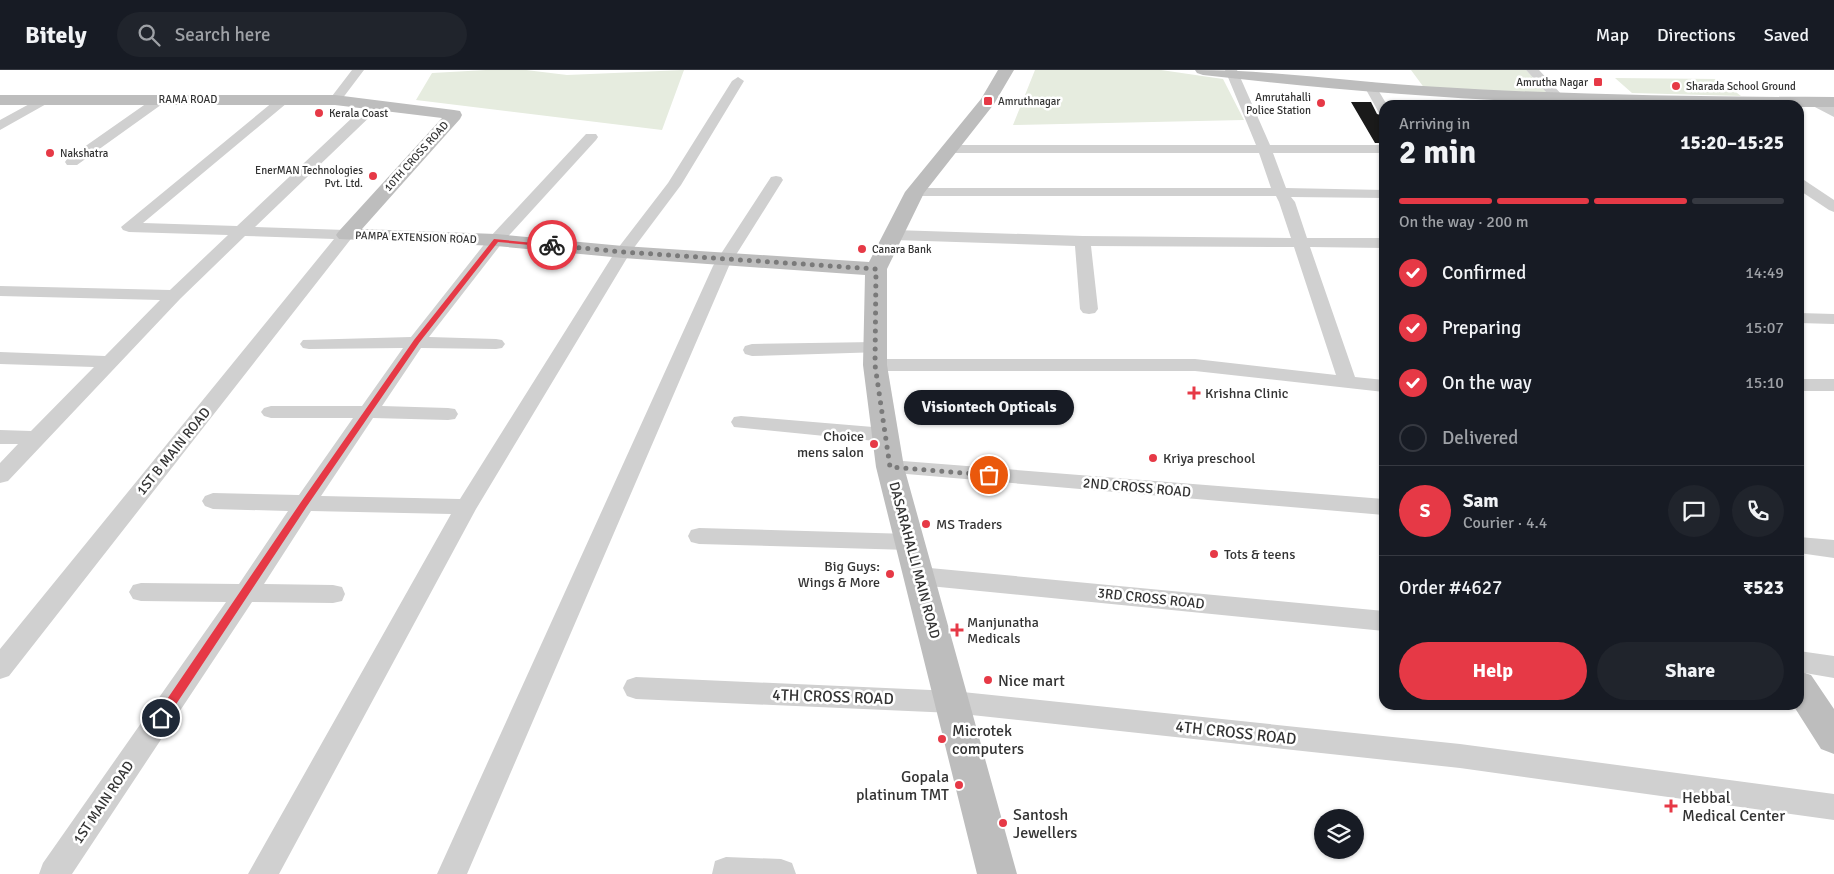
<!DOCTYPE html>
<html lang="en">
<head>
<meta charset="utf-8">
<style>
  body { margin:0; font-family:Signika,sans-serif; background:#20242c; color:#f1f3f6; height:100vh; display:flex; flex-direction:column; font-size:19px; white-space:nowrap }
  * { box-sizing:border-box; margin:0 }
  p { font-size:16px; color:#9ea1a6 }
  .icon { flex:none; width:28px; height:28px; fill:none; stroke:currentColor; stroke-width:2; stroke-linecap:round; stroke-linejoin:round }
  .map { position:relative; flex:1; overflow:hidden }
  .panel { position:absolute; left:1379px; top:30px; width:425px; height:610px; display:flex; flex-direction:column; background:#171b24; border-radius:15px; box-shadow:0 1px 4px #0004 }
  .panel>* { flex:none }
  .buttons { position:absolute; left:1314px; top:739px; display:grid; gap:10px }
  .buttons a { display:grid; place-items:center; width:50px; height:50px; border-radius:50%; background:#171b24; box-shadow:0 1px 4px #0004; font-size:25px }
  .pin { position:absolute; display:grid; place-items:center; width:42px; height:42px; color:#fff; margin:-21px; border:2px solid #fff; border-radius:50%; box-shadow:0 1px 5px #0007 }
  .courier { position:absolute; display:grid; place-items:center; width:50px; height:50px; margin:-25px; border:4px solid #e63946; border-radius:50%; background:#fff; color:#222; box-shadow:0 1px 6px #0007 }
  .bubble { position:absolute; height:35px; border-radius:18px; background:#171b24; box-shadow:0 1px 4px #0004; font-size:16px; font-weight:700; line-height:35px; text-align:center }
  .overview em { font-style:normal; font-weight:700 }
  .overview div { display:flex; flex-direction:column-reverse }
  .overview { display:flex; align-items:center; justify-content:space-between; height:85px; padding:0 20px }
  h1 { font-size:32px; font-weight:700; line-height:38px }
  .bar { display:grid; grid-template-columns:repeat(4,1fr); gap:8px 5px; align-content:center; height:60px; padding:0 20px }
  .bar i { height:6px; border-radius:4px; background:#363941 }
  .bar .selected { background:#e63946 }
  .bar p { grid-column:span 4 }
  .line { display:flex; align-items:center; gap:12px; padding:0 20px; border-top:1px solid #363941 }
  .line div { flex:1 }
  .round { display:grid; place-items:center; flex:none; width:52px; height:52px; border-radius:26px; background:#20242c }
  ol { padding:0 20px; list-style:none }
  li { display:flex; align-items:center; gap:15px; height:55px }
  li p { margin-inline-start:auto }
  li .icon { padding:5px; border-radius:50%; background:#e63946; color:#fff; stroke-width:4 }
  li:last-child { color:#9ea1a6 }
  li i { width:28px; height:28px; border:2px solid #363941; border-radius:50% }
  .action { display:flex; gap:10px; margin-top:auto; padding:10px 20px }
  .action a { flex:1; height:58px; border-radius:30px; background:#e63946; color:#fff; font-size:20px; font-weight:700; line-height:58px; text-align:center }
  .action a+a { background:#20242c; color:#f1f3f6 }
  header { display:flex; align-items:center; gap:30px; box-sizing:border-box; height:70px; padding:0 25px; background:#171b24; border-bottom:1px solid #363941 }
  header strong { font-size:24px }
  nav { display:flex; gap:28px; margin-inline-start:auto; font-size:18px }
  .search { width:350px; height:45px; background:#20242c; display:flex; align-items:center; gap:12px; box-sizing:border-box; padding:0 18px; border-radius:28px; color:#9ea1a6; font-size:19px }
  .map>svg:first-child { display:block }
  .green { fill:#e6ecdf }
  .building { fill:#1a1a1a }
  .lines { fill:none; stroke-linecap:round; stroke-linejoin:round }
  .street { fill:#d0d0d0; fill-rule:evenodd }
  .secondary { fill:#bdbdbd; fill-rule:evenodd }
  .route { fill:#e63946 }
  .done { stroke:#7a7a7a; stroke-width:5; stroke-dasharray:0 9 }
  .poi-dot { fill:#e63946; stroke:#fff; stroke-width:2 }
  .labels { text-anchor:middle; stroke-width:5; stroke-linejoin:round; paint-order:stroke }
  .far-poi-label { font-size:11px; fill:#333; stroke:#fff; text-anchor:start }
  .far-street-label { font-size:11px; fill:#333; stroke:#fff }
  .poi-label { font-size:14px; fill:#333; stroke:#fff; text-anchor:start }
  .street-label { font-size:14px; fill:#333; stroke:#fff }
  .near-poi-label { font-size:16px; fill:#333; stroke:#fff; text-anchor:start }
  .near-street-label { font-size:16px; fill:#333; stroke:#fff }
</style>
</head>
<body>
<header>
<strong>Bitely</strong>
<div class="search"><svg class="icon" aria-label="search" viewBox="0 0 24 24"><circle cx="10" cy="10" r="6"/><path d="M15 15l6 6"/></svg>Search here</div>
<nav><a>Map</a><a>Directions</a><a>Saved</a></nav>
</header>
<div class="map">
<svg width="1834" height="804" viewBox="0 0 1834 804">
  <rect width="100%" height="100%" fill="#fff"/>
  <path class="green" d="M486,0H526L567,5L684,0L662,60L416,30L432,3Z
    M1035,0H1161L1223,9L1244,50L1013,55Z
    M1411,0H1526L1548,24L1425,19Z
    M1615,8L1719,9L1741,26L1632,23Z"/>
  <path class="building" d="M1351,32H1371L1377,44L1384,46V73H1375Z"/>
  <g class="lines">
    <path class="street" d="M352,0H364L339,33H331L329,30Z
      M1225,0H1237L1270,75H1384V83H1273L1286,118L1384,120V128L1291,127L1295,132L1307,168H1384V178L1310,177L1355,307L1384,310V322L1195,301H875L868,299L866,295L868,291L875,289H1195L1336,305L1294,177L1091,176L1098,239L1095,243L1089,244L1083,243L1080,239L1075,176L894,170L888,168L886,165L888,162L894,160L1083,166L1291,168L1279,132L1276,126H915L910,125L908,122L910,119L915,118H1271L1259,83H950L943,79L950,75H1256Z
      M1526,0H1539L1563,26L1565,29L1563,32H1555Z
      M738,7L744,11L681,115L630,183L476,439L279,804H248L451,444L311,441L264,514L333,515L342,517L345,524L342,531L333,533L252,532L72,804H39L43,793L226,532L141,531L133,529L129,522L133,515L141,513L239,514L288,441L213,439L205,436L202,431L205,426L213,423L299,425L353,348H271L264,346L261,342L264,338L271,336H362L403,278L309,279L303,278L300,274L303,270L411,267L490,167L586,64H596L598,67L596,70L502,173L429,267L496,269L502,270L505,274L502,278L496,279L421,278L382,336L448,338L455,339L458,344L455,349L448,350L373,348L321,426L460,429L615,182L668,113L732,11Z
      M1370,12L1374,13L1387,35H1384V44L1379,43L1364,16Z
      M161,25L167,29L165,32L77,95H67L65,92L67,89L157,26Z
      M44,26L50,30L48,33L0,60V50Z
      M283,26L287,27L289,30L287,33L143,153L237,156L370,31H380L381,34L380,37L255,157L346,160L352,162L354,165L9,606L0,609V579L334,169L245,166L180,229L8,411L0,413V393L18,374H0V360L31,361L94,297L0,294V282L105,286L160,230L0,226V216L170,220L228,165L129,162L123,160L121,157L279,27Z
      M1816,28L1834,37V47L1811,35L1810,32Z
      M776,106L781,107L783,110L729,196L467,804H437L713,196L771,107Z
      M1799,109L1804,110L1834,130V142L1829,140L1799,120Z
      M1799,243L1834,244V254L1799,253Z
      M875,272L882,274L884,278L882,282L752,286L745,284L743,280L745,276L752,274Z
      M1799,309H1834V321H1799Z
      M741,346L885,358L892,360L895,365L892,370L885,372L734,357L731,352L734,347Z
      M890,390L1384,429V445L883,402L879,397L883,392Z
      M699,458L910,464L918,466L921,472L918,478L910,480L699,474L691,472L688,466L691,460Z
      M1799,467L1834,470V488L1799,483Z
      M919,497L1384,541V561L919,515L911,512L907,506L911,500Z
      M1799,581L1834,586V608L1799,602Z
      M636,607L953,621L1460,674L1834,724V750L1460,698L953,643L636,629L627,626L623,618L627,610Z
      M726,787L781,789L792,793L796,804H712L715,791Z"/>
    <path class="secondary" d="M998,0H1014L994,34L924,123L887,199V295L904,397L1017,804H977L876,397L863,295L865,205L623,188L496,176L339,169L336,165L339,161L442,48L335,35H0V25H335L454,40L460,41L462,45L460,49L362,159L496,164L623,176L869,192L905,122L981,29Z
      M1195,0C1277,0 1359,13 1440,17C1572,25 1703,27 1834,27V37H1799V35C1732,35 1665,36 1598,34C1466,31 1334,20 1203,5L1197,3Z
      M1799,601L1811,605L1834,639V684L1821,679L1793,635H1799Z"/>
  </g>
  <path class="route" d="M494,169L555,175L552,177L498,172L419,273L307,436L165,651H157L156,648L157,644L301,432L414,270Z"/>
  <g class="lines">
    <path class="done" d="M552,175L623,182L876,199L875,295L890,397L989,405"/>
  </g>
  <g class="poi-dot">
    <rect x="1593" y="7" width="10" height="10" rx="2.5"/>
    <circle cx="1676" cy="16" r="5"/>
    <rect x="983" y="26" width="10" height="10" rx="2.5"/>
    <circle cx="1321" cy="33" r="5"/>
    <circle cx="319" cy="43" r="5"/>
    <circle cx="50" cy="83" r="5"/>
    <circle cx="373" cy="106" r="5"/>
    <circle cx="862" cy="179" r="5"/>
    <path d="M1191.5 315.5h5v5h5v5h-5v5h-5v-5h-5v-5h5z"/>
    <circle cx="874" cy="374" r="5"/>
    <circle cx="1153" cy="388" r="5"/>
    <circle cx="926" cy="454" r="5"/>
    <circle cx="1214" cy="484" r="5"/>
    <circle cx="890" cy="504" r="5"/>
    <path d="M954.5 552.5h5v5h5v5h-5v5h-5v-5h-5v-5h5z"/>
    <circle cx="988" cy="610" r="5"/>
    <circle cx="942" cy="669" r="5"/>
    <circle cx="959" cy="715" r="5"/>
    <path d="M1668.5 728.5h5v5h5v5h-5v5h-5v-5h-5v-5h5z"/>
    <circle cx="1003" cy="753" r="5"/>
  </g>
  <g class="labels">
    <g class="far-poi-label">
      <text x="1588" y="16" text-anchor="end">Amrutha Nagar</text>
      <text x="1686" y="20">Sharada School Ground</text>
      <text x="1311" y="31" text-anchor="end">Amrutahalli<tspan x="1311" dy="13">Police Station</tspan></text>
      <text x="998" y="35">Amruthnagar</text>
      <text x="329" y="47">Kerala Coast</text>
      <text x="60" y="87">Nakshatra</text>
      <text x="363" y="104" text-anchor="end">EnerMAN Technologies<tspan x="363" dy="13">Pvt. Ltd.</tspan></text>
      <text x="872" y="183">Canara Bank</text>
    </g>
    <g class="far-street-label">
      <text x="188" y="33">RAMA ROAD</text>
      <text transform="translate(416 86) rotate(-48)" y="4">10TH CROSS ROAD</text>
      <text transform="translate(416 167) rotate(2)" y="4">PAMPA EXTENSION ROAD</text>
    </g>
    <g class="poi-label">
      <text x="1205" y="328">Krishna Clinic</text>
      <text x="864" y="371" text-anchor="end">Choice<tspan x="864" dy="16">mens salon</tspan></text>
      <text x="1163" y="393">Kriya preschool</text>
      <text x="936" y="459">MS Traders</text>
      <text x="1224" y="489">Tots &amp; teens</text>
      <text x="880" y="501" text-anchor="end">Big Guys:<tspan x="880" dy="16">Wings &amp; More</tspan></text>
      <text x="967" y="557">Manjunatha<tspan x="967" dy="16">Medicals</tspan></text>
    </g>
    <g class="street-label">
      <text transform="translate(173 381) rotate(-51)" y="5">1ST B MAIN ROAD</text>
      <text transform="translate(1137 417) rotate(5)" y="5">2ND CROSS ROAD</text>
      <text transform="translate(915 490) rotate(75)" y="5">DASARAHALLI MAIN ROAD</text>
      <text transform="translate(1151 528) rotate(6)" y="5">3RD CROSS ROAD</text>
      <text transform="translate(103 732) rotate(-56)" y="5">1ST MAIN ROAD</text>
    </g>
    <g class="near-poi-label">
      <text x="998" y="616">Nice mart</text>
      <text x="952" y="666">Microtek<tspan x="952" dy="18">computers</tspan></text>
      <text x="949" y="712" text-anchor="end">Gopala<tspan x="949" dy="18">platinum TMT</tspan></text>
      <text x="1682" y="733">Hebbal<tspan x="1682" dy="18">Medical Center</tspan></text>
      <text x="1013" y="750">Santosh<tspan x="1013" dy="18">Jewellers</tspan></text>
    </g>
    <g class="near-street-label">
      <text transform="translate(833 626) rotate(2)" y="6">4TH CROSS ROAD</text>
      <text transform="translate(1236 662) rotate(6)" y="6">4TH CROSS ROAD</text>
    </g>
  </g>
</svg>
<div class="buttons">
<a><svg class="icon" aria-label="layers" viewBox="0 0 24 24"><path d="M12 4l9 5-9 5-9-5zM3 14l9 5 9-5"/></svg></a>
</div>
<div class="pin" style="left:989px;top:405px;background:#ea580c"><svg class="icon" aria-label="bag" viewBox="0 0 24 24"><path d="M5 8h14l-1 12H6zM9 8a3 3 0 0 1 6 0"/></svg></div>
<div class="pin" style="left:161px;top:648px;background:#1f2937"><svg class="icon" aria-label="home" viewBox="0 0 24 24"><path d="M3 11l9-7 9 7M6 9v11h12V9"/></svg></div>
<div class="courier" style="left:552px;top:175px"><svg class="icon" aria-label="bike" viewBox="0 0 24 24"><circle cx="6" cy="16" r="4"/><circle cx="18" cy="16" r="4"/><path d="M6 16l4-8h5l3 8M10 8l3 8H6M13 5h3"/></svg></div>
<div class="bubble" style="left:904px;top:320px;width:170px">Visiontech Opticals</div>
<section class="panel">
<div class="overview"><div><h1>2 min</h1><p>Arriving in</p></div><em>15:20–15:25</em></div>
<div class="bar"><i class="selected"></i><i class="selected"></i><i class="selected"></i><i></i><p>On the way · 200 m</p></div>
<ol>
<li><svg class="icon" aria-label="check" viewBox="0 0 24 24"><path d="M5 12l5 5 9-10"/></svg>Confirmed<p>14:49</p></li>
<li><svg class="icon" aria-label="check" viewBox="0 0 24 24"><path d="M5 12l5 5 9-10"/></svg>Preparing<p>15:07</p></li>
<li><svg class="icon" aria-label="check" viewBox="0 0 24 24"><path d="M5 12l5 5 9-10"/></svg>On the way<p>15:10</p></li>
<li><i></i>Delivered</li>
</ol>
<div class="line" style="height:90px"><b class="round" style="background:#e63946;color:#fff">S</b><div><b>Sam</b><p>Courier · 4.4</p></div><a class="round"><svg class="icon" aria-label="chat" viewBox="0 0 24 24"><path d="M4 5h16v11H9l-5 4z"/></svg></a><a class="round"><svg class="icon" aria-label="phone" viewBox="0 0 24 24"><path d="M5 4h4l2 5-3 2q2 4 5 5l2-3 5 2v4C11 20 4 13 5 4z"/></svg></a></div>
<div class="line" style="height:65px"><div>Order #4627</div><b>₹523</b></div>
<div class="action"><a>Help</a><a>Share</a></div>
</section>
</div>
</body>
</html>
